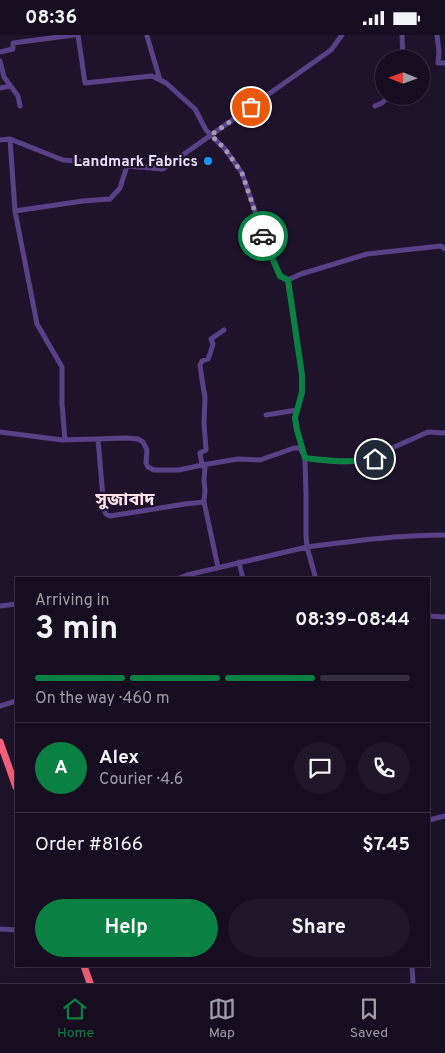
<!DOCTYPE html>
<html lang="en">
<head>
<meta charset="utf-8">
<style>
  body { margin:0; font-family:Overpass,"Noto Sans Bengali",sans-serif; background:#1f1729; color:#f1f3f6; height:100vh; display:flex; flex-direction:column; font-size:19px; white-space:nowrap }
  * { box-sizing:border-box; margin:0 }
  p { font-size:16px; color:#9e9ca5 }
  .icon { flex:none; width:28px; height:28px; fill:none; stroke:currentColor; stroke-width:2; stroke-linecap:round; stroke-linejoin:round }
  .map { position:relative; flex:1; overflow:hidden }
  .details { position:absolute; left:15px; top:542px; width:415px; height:390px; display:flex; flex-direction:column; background:#160e20; border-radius:0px; box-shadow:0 5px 20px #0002,0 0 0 1px #352e3e }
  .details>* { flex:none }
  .needle { width:32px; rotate:271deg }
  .controls { position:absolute; left:375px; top:15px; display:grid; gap:10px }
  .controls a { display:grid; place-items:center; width:55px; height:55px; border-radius:50%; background:#160e20; box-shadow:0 5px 20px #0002,0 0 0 1px #352e3e; font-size:25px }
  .pin { position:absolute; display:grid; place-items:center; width:42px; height:42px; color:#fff; margin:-21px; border:2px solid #fff; border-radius:50%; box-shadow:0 1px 5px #0007 }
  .courier { position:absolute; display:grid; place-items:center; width:50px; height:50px; margin:-25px; border:4px solid #0b8043; border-radius:50%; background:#fff; color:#222; box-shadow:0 1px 6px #0007 }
  .head em { font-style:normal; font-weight:700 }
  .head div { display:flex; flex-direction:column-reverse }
  .head { display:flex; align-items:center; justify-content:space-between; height:85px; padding:0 20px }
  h1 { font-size:32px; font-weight:700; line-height:38px }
  .bar { display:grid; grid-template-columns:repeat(4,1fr); gap:8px 5px; align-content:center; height:60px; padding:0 20px }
  .bar i { height:6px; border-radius:4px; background:#352e3e }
  .bar .selected { background:#0b8043 }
  .bar p { grid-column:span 4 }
  .line { display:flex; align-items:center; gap:12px; padding:0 20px; border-top:1px solid #352e3e }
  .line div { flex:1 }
  .round { display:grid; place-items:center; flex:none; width:52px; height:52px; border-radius:26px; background:#1f1729 }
  .primary-button { display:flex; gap:10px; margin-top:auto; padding:10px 20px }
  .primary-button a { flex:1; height:58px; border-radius:30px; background:#0b8043; color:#fff; font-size:20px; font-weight:700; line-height:58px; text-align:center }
  .primary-button a+a { background:#1f1729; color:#f1f3f6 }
  .status { display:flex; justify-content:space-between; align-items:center; height:35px; padding:0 25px; background:#160e20; direction:ltr }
  .status svg { height:14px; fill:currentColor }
  .tab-bar { display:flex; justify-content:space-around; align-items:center; height:70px; border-top:1px solid #352e3e; background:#160e20; font-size:14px; color:#9e9ca5 }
  .tab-bar a { display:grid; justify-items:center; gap:2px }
  .tab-bar .selected { color:#0b8043 }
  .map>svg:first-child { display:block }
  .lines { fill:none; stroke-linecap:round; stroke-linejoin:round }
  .minor { stroke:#594187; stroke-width:5 }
  .highway { stroke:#f6617c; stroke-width:7 }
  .done { stroke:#a398b4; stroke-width:5; stroke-dasharray:0 9 }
  .route { stroke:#0b8043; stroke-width:6 }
  .poi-dot { fill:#169af2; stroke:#1e132b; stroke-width:2 }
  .labels { text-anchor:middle; stroke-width:4.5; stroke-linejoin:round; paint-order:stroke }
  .poi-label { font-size:15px; font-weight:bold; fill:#ebdffd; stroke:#1e132b; text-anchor:end }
  .quarter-label { font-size:18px; font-weight:bold; fill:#fde1ea; stroke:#1e132b }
</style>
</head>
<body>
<div class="status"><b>08:36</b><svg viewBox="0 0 49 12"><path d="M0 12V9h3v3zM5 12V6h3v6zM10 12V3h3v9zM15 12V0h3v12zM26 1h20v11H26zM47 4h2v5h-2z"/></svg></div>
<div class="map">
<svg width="445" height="948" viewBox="0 0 445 948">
  <rect width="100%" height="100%" fill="#1e132b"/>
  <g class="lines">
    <path class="minor" d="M78,0L85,48L152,41L166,48L195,74L206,95L225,114L242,138L270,220L280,241L288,245L301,239L367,219L441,211L445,214
      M402,0L403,24
      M437,0L439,17L438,28H445
      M147,1L160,45
      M0,17L13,14V8L74,0
      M0,26L4,42L18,61L20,71
      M0,53L10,51
      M375,71L382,68L389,61
      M10,104L15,176L37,289L62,332V368L65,405
      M0,105L10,104L63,125L109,128L127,131L163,134L331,15L342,0
      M15,176L83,166L110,164L120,153L127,131
      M266,380L297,375
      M0,397L62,405L127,403L138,404L143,407L147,415L146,428L148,432L154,435H179L202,430L238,424L260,425L294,413H300L305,423L340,427L360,426L375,424L392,413L428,397L445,398
      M98,404L104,475L106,479L110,481L185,469L204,467L218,532
      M204,467L205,455L204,445L205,433L202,430L200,418L206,415L204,388L205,362L203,351L200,330L202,326L208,324L210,319L213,309L211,304L224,295
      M239,527L243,544
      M177,544L187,540L307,512L306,499V462L305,423L297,395L295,383L302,357V340L288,245
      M316,544L307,512C353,506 399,500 445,500
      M0,571L16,569
      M429,581L445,582
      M0,671L16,666
      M429,785L445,781
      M0,894L16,895
      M412,931L413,948"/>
    <path class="highway" d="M0,707L16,752
      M84,931L90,948"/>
  </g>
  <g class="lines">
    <path class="done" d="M251,72L211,100L225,114L242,138L263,201"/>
    <path class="route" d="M263,201L280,241L288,245L302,340V357L295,383L297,395L305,423C329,426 351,428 375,424"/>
  </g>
  <circle class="poi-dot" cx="208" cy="126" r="5"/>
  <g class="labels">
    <g class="poi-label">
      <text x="198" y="131">Landmark Fabrics</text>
    </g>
    <g class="quarter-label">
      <text x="125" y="470">সুজাবাদ</text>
    </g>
  </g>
</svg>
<div class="controls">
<a><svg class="needle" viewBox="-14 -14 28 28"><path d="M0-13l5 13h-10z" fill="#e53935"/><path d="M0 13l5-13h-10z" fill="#9e9ca5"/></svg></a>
</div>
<div class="pin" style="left:251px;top:72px;background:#ea580c"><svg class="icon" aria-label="bag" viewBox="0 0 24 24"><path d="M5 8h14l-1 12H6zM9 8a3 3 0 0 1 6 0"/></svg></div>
<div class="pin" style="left:375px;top:424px;background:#1f2937"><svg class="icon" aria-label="home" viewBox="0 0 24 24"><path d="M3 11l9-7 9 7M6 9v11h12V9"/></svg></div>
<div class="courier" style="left:263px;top:201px"><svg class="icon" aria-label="car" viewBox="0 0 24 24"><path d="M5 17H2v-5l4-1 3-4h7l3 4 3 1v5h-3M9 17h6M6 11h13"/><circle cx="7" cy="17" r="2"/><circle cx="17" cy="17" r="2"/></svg></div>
<section class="details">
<div class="head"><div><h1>3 min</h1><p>Arriving in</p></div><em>08:39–08:44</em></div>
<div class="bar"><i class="selected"></i><i class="selected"></i><i class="selected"></i><i></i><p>On the way · 460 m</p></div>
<div class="line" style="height:90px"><b class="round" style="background:#0b8043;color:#fff">A</b><div><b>Alex</b><p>Courier · 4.6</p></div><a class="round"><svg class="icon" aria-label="chat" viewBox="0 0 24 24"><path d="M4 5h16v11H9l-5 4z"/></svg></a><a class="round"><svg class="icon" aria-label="phone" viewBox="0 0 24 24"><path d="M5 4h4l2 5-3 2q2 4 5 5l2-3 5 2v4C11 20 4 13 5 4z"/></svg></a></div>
<div class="line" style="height:65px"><div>Order #8166</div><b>$7.45</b></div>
<div class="primary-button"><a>Help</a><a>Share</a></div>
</section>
</div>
<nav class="tab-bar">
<a class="selected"><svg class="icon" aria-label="home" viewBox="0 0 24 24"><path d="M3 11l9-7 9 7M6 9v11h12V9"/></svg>Home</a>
<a><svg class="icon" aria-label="map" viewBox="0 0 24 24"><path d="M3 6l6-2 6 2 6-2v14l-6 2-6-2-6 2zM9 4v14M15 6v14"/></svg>Map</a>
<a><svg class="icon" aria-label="saved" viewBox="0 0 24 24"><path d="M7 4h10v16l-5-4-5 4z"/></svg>Saved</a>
</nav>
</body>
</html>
